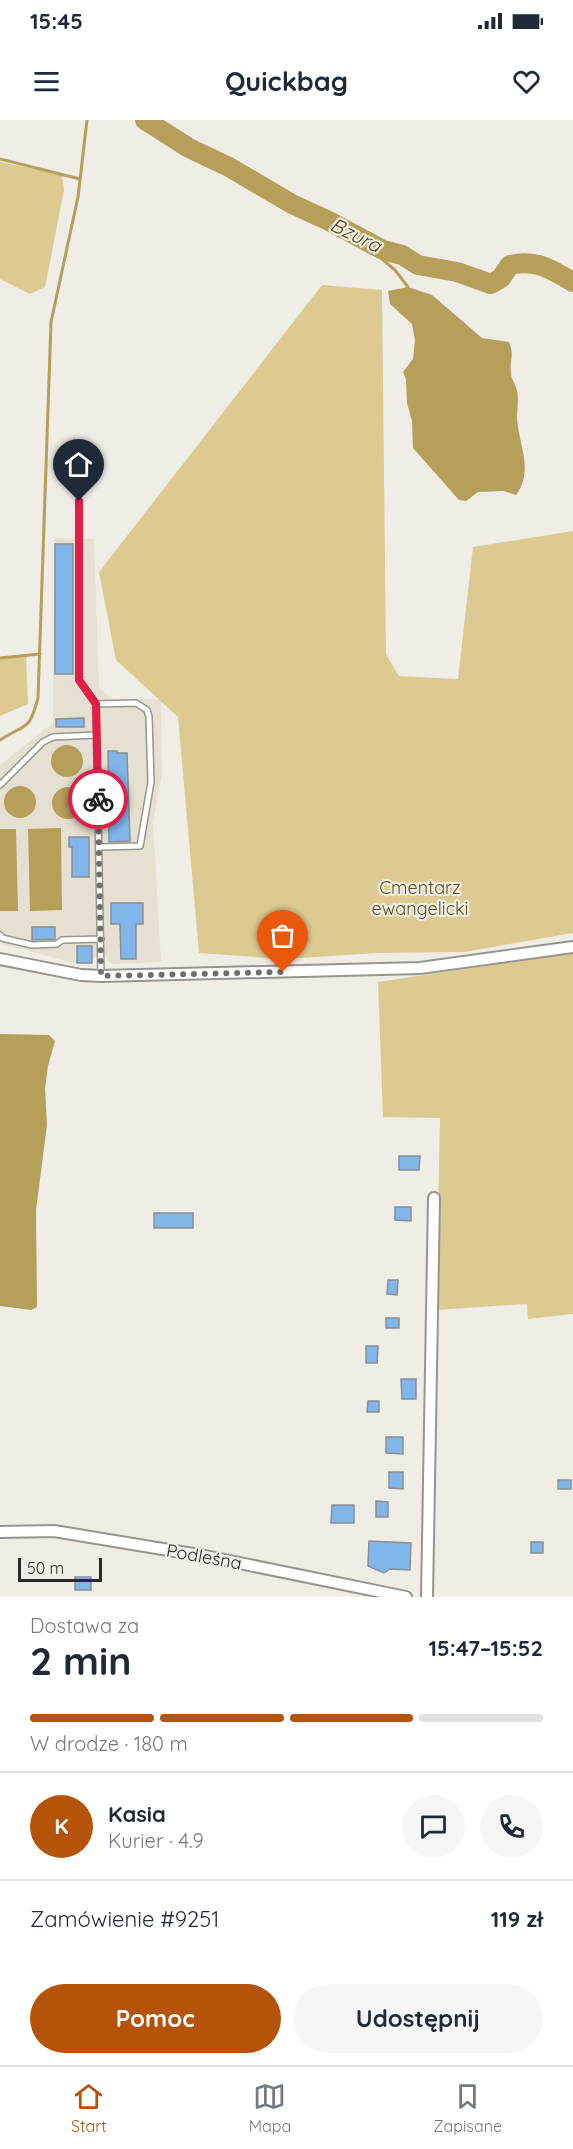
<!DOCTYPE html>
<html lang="pl">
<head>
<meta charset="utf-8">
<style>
  body { margin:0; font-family:Quicksand,sans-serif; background:#f6f6f7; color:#1f2937; height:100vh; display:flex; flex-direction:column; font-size:22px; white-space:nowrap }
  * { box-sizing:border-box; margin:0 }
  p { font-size:20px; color:#747a83 }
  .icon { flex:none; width:33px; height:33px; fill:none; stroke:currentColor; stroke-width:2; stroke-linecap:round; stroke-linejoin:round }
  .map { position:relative; height:1477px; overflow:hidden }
  .details { display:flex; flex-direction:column; background:#fff; flex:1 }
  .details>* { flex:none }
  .scale { position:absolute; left:18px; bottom:15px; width:84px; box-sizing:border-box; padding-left:6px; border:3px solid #2a2927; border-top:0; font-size:16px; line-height:21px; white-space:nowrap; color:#2a2927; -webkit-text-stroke:4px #efede6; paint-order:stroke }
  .pin { position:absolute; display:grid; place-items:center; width:51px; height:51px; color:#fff; margin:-62px -26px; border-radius:50% 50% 50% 0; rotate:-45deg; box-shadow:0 0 6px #0007 }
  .pin .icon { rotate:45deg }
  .courier { position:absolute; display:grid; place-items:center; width:60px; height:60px; margin:-30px; border:4px solid #e11d48; border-radius:50%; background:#fff; color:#222; box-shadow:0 2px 8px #0007 }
  .head em { font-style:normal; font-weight:700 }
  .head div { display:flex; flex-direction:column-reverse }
  .head { display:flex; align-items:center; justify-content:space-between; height:102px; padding:0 30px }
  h1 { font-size:39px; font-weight:700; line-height:45px }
  .bar { display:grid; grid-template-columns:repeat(4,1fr); gap:9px 6px; align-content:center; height:72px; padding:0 30px }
  .bar i { height:8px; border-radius:4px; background:#e0e1e3 }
  .bar .active { background:#b45309 }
  .bar p { grid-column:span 4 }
  .line { display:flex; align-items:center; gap:15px; padding:0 30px; border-top:2px solid #e0e1e3 }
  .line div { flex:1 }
  .round { display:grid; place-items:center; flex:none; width:63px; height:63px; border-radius:32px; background:#f6f6f7 }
  .primary-button { display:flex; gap:12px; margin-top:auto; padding:12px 30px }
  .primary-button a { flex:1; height:69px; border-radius:36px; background:#b45309; color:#fff; font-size:24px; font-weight:700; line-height:69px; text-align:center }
  .primary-button a+a { background:#f6f6f7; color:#1f2937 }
  .status { display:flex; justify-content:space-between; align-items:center; height:42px; padding:0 30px; background:#fff; direction:ltr }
  .status svg { height:16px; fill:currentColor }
  header { display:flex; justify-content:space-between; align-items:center; height:78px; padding:0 30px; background:#fff; font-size:27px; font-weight:700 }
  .dock { display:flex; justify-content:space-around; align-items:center; height:84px; border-top:2px solid #e0e1e3; background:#fff; font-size:16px; color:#747a83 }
  .dock a { display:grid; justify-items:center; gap:3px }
  .dock .active { color:#b45309 }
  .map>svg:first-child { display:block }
  .built { fill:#e5e0d2 }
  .green { fill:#ddca91 }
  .water { fill:#b69f59 }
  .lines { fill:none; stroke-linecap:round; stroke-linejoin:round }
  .stream { stroke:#b69f59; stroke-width:3 }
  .river { stroke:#b69f59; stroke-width:20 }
  .building { fill:#80b6ea; stroke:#8a8f94; stroke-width:1.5 }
  .service-casing { stroke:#97958f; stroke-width:8 }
  .minor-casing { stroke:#97958f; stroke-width:14 }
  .service { stroke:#fff; stroke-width:5 }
  .minor { stroke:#fff; stroke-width:10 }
  .done { stroke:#6f6e6a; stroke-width:6; stroke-dasharray:0 10.8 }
  .route { stroke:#e11d48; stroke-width:8 }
  .labels { text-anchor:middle; stroke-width:4.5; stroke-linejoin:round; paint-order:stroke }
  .park-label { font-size:18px; fill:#604f19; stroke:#efede6 }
  .street-label { font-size:18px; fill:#2a2927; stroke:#efede6 }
  .water-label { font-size:20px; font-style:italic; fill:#57460e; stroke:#efede6 }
</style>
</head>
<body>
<div class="status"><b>15:45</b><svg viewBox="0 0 49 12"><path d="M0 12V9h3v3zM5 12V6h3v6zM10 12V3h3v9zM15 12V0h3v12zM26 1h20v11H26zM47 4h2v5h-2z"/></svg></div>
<header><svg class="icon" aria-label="menu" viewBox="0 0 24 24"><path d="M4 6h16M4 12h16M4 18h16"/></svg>Quickbag<svg class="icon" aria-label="heart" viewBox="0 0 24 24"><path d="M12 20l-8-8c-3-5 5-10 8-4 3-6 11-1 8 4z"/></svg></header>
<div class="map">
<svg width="573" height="1477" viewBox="0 0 573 1477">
  <rect width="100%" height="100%" fill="#efede6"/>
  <path class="built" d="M54,418L94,419L99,568L113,579H161L162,654L153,702L161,842L112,844L107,840L106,836L94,837L92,844H77L0,823V645L53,603Z"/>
  <path class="green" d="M0,42L62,55L64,70L45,167L30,174L0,159Z
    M322,165L382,170L386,534L399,556L458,559L473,427L573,411V813L464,832L377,833L284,839L199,833L178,597L116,540L99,452Z
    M26,535L28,584L0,596V537Z
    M573,833V1194L528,1199L527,1184L436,1190L440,998L383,997L378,862Z"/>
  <path class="water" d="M408,167L432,175L482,218L509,222C515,237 509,240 511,253C511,260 516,264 517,271C519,279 517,290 517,299C519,326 534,350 516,375L504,371L478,372L466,381L459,380L413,328L412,301L407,283L406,259L403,252L413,239L415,220L412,204L390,184L388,171Z
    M51 641a16 16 0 1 1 32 0a16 16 0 1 1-32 0Z
    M4 682a16 16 0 1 1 32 0a16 16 0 1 1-32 0Z
    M52 683a16 16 0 1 1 32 0a16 16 0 1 1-32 0Z
    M61,708L62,790L30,791L28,709Z
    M0,709H16L18,791H0Z
    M0,914L49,915L55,921L48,946L45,969L47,1005L36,1090L37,1187L31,1190L0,1186Z"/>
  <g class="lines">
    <path class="stream" d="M0,39L80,59
      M383,130L382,139L395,150L408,167
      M0,538L40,534
      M0,620C26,603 29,612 38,578L51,202L78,77L87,0"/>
    <path class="river" d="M145,0L189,28L229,47L292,84L329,101L383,130L402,135L418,145L457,152L491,164L501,158L510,145C537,139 550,149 573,162"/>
  </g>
  <path class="building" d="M55,424H73V554H55Z
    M84,598V607H56V599Z
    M108,631H117V633H127L130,721L109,722Z
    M69,717H89V757H72V727H69Z
    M111,783H143V804H136V839H121L120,804H111Z
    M32,807H55V819L32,820Z
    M77,826H92V843H77Z
    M399,1036H420L419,1050H399Z
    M395,1087H411V1101L395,1100Z
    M154,1093H193V1108H154Z
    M388,1160H398L397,1175L387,1174Z
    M386,1198H399V1208H386Z
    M366,1226H378L377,1243H366Z
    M401,1259H416V1279H402Z
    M368,1281H379V1292H367Z
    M386,1317H403V1334L386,1333Z
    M389,1352H403V1369L389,1368Z
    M558,1360H571V1369H558Z
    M376,1381L388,1382V1397H376Z
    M332,1385H354V1403H331Z
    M369,1421L411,1423L410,1450L390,1449L384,1453L368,1446Z
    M531,1422H543V1433H531Z
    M75,1457H91V1470H75Z"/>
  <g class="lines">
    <defs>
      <path id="service" d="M79,381V560L96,584L101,856
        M96,584L136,583L147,590L149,597L151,662L140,726L99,727
        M0,665L43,622L53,617L96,615
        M0,815L2,818L32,825L57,824L62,820L101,819"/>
      <path id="minor" d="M0,839L81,855L101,856L420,848L573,827
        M0,1412L54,1411L205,1436L406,1477
        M427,1477L434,1078"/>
    </defs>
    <use href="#service" class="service-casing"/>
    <use href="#minor" class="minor-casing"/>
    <use href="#service" class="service"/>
    <use href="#minor" class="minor"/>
  </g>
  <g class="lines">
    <path class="done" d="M98,679L101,856L283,852"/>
    <path class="route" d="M79,381V560L96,584L98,679"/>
  </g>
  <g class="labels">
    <g class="park-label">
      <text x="420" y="774">Cmentarz<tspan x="420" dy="21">ewangelicki</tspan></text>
    </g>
    <g class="street-label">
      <text transform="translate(204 1437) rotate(10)" y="6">Podleśna</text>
    </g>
    <g class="water-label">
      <text transform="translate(356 115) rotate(26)" y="7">Bzura</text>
    </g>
  </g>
</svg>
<div class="scale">50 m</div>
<div class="pin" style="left:283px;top:852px;background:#ea580c"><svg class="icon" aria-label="bag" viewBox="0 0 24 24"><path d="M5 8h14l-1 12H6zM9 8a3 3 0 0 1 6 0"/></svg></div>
<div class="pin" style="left:79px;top:381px;background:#1f2937"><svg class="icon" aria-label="home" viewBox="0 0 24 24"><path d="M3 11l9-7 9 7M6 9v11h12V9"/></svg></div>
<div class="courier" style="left:98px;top:679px"><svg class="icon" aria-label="bike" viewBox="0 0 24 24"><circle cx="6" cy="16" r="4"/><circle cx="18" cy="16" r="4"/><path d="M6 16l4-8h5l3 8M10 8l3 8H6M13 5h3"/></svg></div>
</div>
<section class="details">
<div class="head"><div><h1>2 min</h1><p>Dostawa za</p></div><em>15:47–15:52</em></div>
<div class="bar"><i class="active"></i><i class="active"></i><i class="active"></i><i></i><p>W drodze · 180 m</p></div>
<div class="line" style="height:108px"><b class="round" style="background:#b45309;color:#fff">K</b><div><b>Kasia</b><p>Kurier · 4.9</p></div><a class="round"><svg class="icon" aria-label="chat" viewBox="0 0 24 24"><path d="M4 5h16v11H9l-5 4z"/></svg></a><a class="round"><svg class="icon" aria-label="phone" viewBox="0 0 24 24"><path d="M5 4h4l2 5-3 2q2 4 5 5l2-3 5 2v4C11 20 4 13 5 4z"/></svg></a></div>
<div class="line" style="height:78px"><div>Zamówienie #9251</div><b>119 zł</b></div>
<div class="primary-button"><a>Pomoc</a><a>Udostępnij</a></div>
</section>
<nav class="dock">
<a class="active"><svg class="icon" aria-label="home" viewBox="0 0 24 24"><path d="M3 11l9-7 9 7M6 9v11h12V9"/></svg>Start</a>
<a><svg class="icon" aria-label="map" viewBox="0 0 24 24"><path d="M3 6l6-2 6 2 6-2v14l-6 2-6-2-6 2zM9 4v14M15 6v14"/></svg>Mapa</a>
<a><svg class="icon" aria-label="saved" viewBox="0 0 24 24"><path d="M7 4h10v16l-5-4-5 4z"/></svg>Zapisane</a>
</nav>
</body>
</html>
